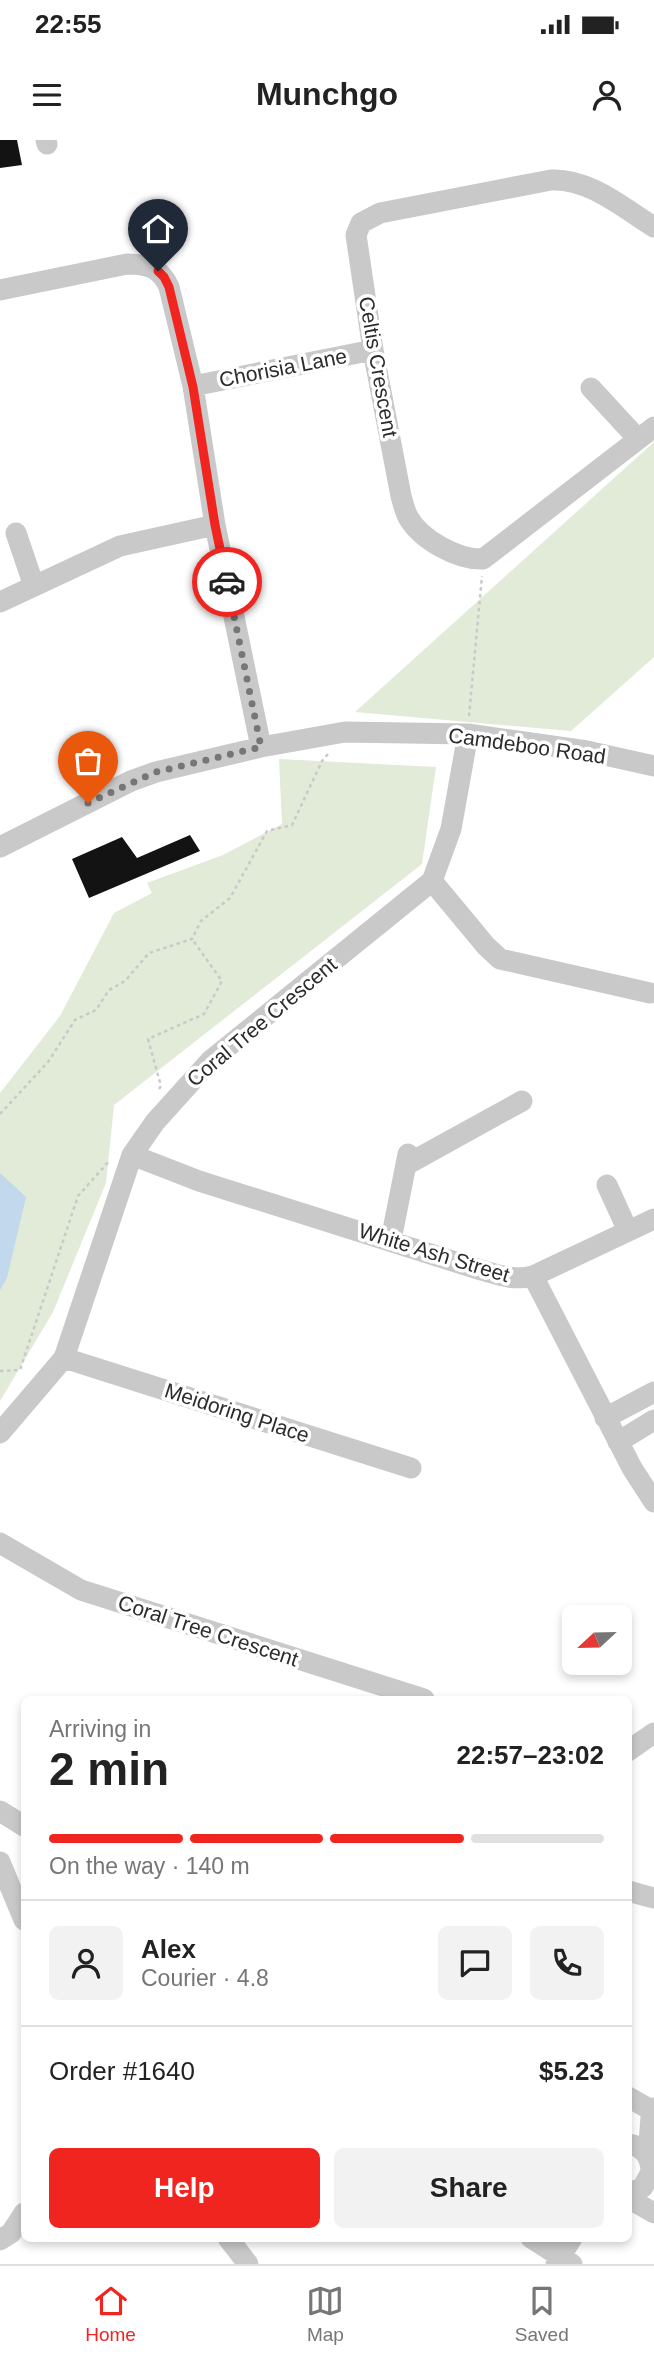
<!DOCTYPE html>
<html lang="en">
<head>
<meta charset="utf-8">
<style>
  body { margin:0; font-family:Helvetica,sans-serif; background:#f2f2f2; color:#222; height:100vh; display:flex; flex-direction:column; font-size:26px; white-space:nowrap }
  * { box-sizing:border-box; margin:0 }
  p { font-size:23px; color:#767676 }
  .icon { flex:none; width:38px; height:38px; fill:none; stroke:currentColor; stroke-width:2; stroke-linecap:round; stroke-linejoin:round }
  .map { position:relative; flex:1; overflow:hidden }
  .panel { position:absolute; left:21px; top:1556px; width:611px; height:546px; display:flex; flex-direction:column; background:#fff; border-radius:10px; box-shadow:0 4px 10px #0003 }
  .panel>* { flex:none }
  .needle { width:46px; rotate:248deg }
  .buttons { position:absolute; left:562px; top:1465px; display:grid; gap:14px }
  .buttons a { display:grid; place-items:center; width:70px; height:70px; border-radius:10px; background:#fff; box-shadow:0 4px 10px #0003; font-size:35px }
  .pin { position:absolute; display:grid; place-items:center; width:60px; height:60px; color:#fff; margin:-72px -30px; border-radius:50% 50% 50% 0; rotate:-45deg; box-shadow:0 0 7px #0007 }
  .pin .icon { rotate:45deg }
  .courier { position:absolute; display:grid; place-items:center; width:70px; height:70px; margin:-35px; border:5px solid #f12520; border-radius:50%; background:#fff; color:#222; box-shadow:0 2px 9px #0007 }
  .summary em { font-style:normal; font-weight:800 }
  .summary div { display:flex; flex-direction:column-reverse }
  .summary { display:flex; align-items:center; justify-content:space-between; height:119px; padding:0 28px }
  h1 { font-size:46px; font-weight:800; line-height:52px }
  .bar { display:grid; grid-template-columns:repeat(4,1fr); gap:10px 7px; align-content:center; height:84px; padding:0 28px }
  .bar i { height:9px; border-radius:5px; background:#e0e0e0 }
  .bar .on { background:#f12520 }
  .bar p { grid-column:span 4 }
  .line { display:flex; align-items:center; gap:18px; padding:0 28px; border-top:2px solid #e0e0e0 }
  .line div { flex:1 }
  .round { display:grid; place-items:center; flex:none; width:74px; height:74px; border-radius:10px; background:#f2f2f2 }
  .action { display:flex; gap:14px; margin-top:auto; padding:14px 28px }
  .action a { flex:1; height:80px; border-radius:10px; background:#f12520; color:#fff; font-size:28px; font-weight:800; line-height:80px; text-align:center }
  .action a+a { background:#f2f2f2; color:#222 }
  .status { display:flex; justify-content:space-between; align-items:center; height:49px; padding:0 35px; background:#fff; direction:ltr }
  .status svg { height:19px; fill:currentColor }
  header { display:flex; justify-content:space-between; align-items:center; height:91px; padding:0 28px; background:#fff; font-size:32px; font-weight:800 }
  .tab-bar { display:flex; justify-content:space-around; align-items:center; height:98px; border-top:2px solid #e0e0e0; background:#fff; font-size:19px; color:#767676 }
  .tab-bar a { display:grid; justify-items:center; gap:4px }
  .tab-bar .on { color:#f12520 }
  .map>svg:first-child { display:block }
  .green { fill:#e1ebd8 }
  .water { fill:#c2d8ed }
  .building { fill:#131313 }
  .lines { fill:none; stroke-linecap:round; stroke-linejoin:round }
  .path { stroke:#c9c9c9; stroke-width:2.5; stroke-dasharray:3.5 3.5; stroke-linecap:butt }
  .minor { stroke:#c9c9c9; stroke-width:21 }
  .done { stroke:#767676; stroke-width:7; stroke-dasharray:0 12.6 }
  .route { stroke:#f12520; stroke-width:9 }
  .labels { text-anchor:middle; stroke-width:7; stroke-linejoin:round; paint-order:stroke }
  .street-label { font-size:21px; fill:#2c2c2c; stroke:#fff }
</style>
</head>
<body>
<div class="status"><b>22:55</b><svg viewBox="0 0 49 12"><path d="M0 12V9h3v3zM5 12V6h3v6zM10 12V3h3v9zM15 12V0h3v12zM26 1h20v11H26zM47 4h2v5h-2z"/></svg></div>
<header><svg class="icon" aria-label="menu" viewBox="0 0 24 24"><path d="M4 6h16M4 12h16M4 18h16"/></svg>Munchgo<svg class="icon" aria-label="person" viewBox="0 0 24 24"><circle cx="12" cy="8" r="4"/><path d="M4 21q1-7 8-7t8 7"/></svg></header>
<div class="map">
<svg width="654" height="2124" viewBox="0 0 654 2124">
  <rect width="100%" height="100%" fill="#fff"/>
  <path class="green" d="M654,302V517L571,591L355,572Z
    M279,619L436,627L422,724L114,965L106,1043L53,1172L0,1261V953L60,876L114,773L152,753L147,743L223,715L282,684Z"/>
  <path class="water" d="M0,1033L26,1057L7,1138L0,1150Z"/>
  <path class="building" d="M0,0H17L22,25L0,28Z
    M190,695L200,711L89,758L72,719L122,697L137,718Z"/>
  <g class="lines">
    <path class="path" d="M469,576L482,436
      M159,949L161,946L148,899L204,874L222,841L192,799
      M0,974L48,922L75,880L96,870L109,850L125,841L149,813L192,799L201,781L230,758L267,691L292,685L322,621L328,614
      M0,1231L20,1230L78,1056L110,1020"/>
    <path class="minor" d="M46,0L47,4
      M654,87C623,68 589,38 551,40L380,73L361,83L356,95L373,210L401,356C403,363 405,371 408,377C421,400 458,420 483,419L654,287
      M0,150L127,124C147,124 160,127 169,147L193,246L215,385L261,607
      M193,246L373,210
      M591,248L638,299
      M16,393L34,446
      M0,462L120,406L215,385
      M0,707L131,641L156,632L261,607L345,592L468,594L587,611L654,626
      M432,741L486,806L500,819L650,853
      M132,1015L199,1041L481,1130C499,1135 514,1141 533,1136L632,1328L654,1362
      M406,1025L522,961
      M607,1045L628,1091
      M391,1100L408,1014
      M533,1136L654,1079
      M64,1218L411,1328
      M605,1278L654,1252
      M0,1293L64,1218L132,1015L155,982L210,921L432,741L451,689L468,594
      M618,1302L654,1280
      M0,1403L81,1450L424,1559
      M628,1611L654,1593
      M0,1671L24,1686
      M0,1722L24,1780
      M628,1751L654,1758
      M628,1957L653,1971
      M628,2004C644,2006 651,2017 651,2032L643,2047L628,2054
      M648,2016L651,1977L654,1968
      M628,2058L654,2073
      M228,2098L248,2124
      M531,2098L572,2124
      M0,2100L11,2093L24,2073
      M556,2124L572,2098"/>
  </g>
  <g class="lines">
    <path class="done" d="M88,663L156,632L261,607L227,442"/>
    <path class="route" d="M158,131L164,137L169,147L193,247L215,385L227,442"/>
  </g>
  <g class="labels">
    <g class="street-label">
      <text transform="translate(378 227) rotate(80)" y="7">Celtis Crescent</text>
      <text transform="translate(283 228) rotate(-11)" y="7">Chorisia Lane</text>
      <text transform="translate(527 606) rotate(8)" y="7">Camdeboo Road</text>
      <text transform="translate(262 882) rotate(-40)" y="7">Coral Tree Crescent</text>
      <text transform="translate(434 1113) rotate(17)" y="7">White Ash Street</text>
      <text transform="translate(237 1273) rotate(18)" y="7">Meidoring Place</text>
      <text transform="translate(208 1491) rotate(18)" y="7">Coral Tree Crescent</text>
    </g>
  </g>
</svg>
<div class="buttons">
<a><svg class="needle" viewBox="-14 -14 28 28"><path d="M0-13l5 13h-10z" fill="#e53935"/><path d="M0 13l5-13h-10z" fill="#767676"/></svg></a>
</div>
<div class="pin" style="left:88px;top:663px;background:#ea580c"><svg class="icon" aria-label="bag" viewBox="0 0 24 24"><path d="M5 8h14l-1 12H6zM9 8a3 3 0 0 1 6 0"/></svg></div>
<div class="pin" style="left:158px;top:131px;background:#1f2937"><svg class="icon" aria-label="home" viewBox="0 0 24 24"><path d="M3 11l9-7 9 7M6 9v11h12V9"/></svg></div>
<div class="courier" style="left:227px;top:442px"><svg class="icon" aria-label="car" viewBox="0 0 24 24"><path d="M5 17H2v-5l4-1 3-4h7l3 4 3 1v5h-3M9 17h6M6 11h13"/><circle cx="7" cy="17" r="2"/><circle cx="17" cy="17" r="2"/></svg></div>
<section class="panel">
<div class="summary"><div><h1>2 min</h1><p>Arriving in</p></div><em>22:57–23:02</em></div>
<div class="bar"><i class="on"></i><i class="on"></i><i class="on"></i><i></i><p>On the way · 140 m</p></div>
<div class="line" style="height:126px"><a class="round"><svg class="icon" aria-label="person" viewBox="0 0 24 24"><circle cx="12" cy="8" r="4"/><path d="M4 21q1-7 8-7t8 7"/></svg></a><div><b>Alex</b><p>Courier · 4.8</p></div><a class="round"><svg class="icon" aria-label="chat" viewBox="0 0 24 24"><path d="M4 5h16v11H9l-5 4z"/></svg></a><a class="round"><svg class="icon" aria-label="phone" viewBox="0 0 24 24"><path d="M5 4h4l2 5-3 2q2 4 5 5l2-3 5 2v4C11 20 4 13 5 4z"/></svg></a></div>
<div class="line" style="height:91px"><div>Order #1640</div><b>$5.23</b></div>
<div class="action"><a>Help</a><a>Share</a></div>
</section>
</div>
<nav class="tab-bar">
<a class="on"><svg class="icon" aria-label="home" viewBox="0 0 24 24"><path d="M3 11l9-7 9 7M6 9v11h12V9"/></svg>Home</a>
<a><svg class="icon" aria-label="map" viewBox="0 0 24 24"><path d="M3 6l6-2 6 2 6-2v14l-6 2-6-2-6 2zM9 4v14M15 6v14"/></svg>Map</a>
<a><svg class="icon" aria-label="saved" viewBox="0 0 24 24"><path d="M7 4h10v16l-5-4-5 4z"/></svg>Saved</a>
</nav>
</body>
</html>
